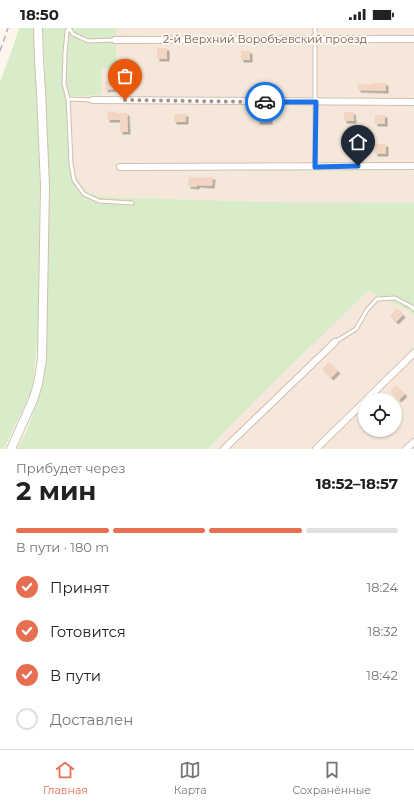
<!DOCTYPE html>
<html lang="ru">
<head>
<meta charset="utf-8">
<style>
  body { margin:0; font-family:Montserrat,sans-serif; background:#f6f6f6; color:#222; height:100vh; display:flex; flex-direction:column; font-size:15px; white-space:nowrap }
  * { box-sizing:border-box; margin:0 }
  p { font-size:13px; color:#767676 }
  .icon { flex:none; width:22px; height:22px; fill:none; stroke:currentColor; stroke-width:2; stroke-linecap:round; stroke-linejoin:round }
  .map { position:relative; height:421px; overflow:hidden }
  .drawer { display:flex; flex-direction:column; background:#fff; flex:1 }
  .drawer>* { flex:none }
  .buttons { position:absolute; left:358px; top:365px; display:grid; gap:8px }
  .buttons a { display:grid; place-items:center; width:44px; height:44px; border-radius:50%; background:#fff; box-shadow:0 1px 3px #0004; font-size:20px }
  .pin { position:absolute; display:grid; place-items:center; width:34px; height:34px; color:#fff; margin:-41px -17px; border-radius:50% 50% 50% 0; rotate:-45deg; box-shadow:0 0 4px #0007 }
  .pin .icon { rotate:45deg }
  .courier { position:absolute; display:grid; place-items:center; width:40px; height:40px; margin:-20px; border:3px solid #1a73e8; border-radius:50%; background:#fff; color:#222; box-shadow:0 1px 5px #0007 }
  .headline em { font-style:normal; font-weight:700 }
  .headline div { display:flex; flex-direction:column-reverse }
  .headline { display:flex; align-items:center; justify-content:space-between; height:68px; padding:0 16px }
  h1 { font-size:26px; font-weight:700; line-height:30px }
  .bar { display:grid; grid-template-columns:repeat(4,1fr); gap:6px 4px; align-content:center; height:48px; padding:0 16px }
  .bar i { height:5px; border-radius:3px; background:#e0e0e0 }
  .bar .current { background:#e76f51 }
  .bar p { grid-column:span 4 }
  ol { padding:0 16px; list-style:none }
  li { display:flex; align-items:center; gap:12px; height:44px }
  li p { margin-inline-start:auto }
  li .icon { padding:4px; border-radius:50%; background:#e76f51; color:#fff; stroke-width:4 }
  li:last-child { color:#767676 }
  li i { width:22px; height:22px; border:2px solid #e0e0e0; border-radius:50% }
  .status { display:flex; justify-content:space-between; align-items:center; height:28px; padding:0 20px; background:#fff; direction:ltr }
  .status svg { height:11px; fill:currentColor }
  .menu { display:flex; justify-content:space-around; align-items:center; height:56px; border-top:1px solid #e0e0e0; background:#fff; font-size:11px; color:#767676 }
  .menu a { display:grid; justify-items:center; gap:2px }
  .menu .current { color:#e76f51 }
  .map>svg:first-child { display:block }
  .residential { fill:#f5e8da; fill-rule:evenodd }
  .green { fill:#d8ecc9 }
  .building { fill:#f3d5c3; filter:url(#shadow) }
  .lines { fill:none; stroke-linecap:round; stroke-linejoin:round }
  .service-casing { stroke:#d1beb0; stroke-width:5 }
  .minor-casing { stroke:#d1beb0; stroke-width:8 }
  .tertiary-casing { stroke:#d1beb0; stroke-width:10 }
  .service { stroke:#fff; stroke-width:3 }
  .minor { stroke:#fff; stroke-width:6 }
  .tertiary { stroke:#fff; stroke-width:8 }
  .rail { stroke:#b9a8c9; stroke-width:1.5; stroke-dasharray:6 4; stroke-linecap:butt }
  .done { stroke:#a89285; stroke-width:4; stroke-dasharray:0 7.2 }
  .route { stroke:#1a73e8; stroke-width:5 }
  .labels { text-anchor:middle; stroke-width:3.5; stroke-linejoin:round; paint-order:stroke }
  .street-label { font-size:11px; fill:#7a5c4d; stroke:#fffaf3 }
</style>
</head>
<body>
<div class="status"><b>18:50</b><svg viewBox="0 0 49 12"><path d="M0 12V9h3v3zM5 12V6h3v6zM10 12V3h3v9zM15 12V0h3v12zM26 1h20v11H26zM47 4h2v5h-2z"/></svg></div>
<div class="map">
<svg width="414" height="421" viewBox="0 0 414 421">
  <defs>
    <filter id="shadow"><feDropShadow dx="2.5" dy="2.5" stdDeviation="0" flood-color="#0004"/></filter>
  </defs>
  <rect width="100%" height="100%" fill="#fdf6ec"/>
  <path class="residential" d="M116,0H414V175L273,174L101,169L87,164L77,152L73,138L69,69L101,67V41L117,39Z
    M368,263L406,281L414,288V421H208L270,358ZM365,372H395V402H365Z"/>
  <path class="green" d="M19,0H34L40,157L38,309L33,356L28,371L4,421H0V54L12,22Z
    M43,0H116L117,39L101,41V67L69,69L73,138L77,152L87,164L101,169L273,174L414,175V288L406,281L368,263L270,358L208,421H17L26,404L37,375L42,356L47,310L46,266L49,156Z"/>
  <path class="building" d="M157,20H167V31H157Z
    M241,23H250V32H241Z
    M105,53H115V61L105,62Z
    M373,55H386V63L358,62V56H373Z
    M108,83L116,84V85H127L128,104H120V92H107Z
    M344,84H353L354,93H344Z
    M257,85H270V94H257Z
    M174,86H186V94H174Z
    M375,87H385V96H375Z
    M375,116H386V126H375Z
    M189,149L206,150V149H213L212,158L197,157V159L188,158Z
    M397,280L403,287L396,294L390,288Z
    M329,334L338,343L331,350L322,341Z
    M396,357L405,366L399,372L390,363Z"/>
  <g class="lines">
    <defs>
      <path id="service" d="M69,0L73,6L88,13L115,12
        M315,0V138
        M68,71L64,56L65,25L67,4L69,0
        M93,72L68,71L69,90L71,136L74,152L84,166L99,173L132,175
        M335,314L356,301L367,282L377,271L395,270L410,278L414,281"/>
      <path id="minor" d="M115,12L414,11
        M93,72L414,74
        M120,139L414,138
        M366,372L414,325
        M224,421L335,314
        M316,421L365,373
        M406,421L414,414"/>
      <path id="tertiary" d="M11,421L33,372L38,356L42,331L45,158L41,64L39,32L38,0"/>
    </defs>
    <use href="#service" class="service-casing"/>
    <use href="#minor" class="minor-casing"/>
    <use href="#tertiary" class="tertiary-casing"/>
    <use href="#service" class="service"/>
    <use href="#minor" class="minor"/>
    <use href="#tertiary" class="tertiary"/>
    <path class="rail" d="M0,23L8,0"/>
  </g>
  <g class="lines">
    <path class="done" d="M125,72L265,74"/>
    <path class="route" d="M265,74H316L315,139L358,138"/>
  </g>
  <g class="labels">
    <g class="street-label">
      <text x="265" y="15">2-й Верхний Воробъевский проезд</text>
    </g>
  </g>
</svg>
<div class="buttons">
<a><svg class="icon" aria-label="locate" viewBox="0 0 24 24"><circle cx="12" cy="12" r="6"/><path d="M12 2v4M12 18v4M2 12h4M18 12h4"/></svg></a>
</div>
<div class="pin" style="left:125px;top:72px;background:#ea580c"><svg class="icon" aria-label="bag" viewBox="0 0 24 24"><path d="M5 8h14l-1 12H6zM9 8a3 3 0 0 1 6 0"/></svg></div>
<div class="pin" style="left:358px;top:138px;background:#1f2937"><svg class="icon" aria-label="home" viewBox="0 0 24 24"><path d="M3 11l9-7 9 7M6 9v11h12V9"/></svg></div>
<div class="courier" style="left:265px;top:74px"><svg class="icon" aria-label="car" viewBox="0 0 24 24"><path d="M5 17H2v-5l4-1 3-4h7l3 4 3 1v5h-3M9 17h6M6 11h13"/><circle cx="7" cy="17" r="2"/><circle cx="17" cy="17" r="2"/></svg></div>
</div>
<section class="drawer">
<div class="headline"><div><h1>2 мин</h1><p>Прибудет через</p></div><em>18:52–18:57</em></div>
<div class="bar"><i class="current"></i><i class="current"></i><i class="current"></i><i></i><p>В пути · 180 m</p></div>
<ol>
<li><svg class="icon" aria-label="check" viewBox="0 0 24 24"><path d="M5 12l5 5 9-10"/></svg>Принят<p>18:24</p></li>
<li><svg class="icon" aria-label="check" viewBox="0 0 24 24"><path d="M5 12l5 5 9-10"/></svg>Готовится<p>18:32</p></li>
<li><svg class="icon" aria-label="check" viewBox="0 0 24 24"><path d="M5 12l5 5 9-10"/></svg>В пути<p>18:42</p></li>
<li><i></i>Доставлен</li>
</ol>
</section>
<nav class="menu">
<a class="current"><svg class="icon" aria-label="home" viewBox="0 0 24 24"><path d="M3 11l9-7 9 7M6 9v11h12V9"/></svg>Главная</a>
<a><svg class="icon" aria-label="map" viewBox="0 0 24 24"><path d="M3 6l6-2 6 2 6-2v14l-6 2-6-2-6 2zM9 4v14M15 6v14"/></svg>Карта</a>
<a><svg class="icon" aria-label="saved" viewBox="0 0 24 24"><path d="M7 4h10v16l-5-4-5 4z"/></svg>Сохранённые</a>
</nav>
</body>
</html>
